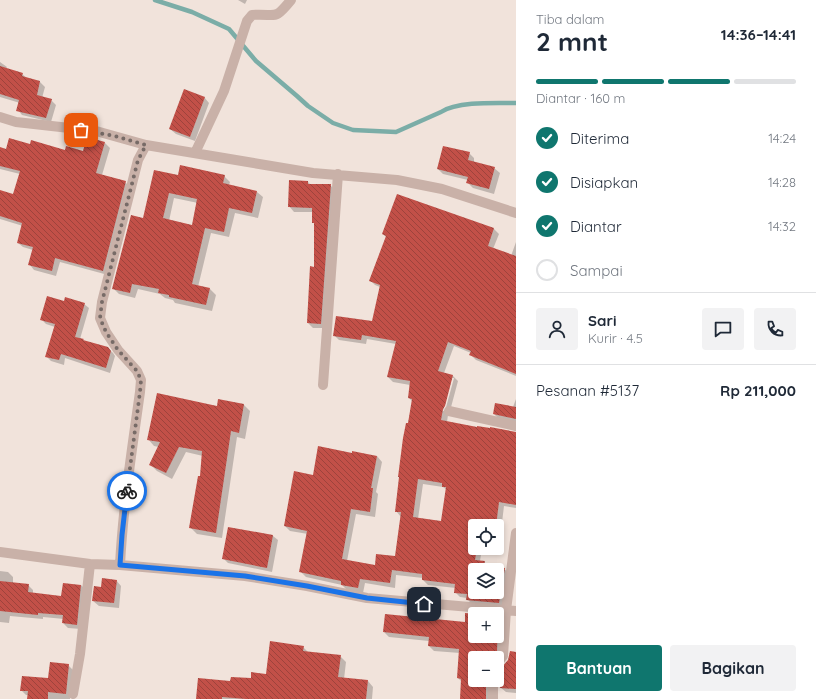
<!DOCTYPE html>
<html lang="id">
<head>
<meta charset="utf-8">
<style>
  body { margin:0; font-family:Quicksand,sans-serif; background:#f2f2f3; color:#1f2937; height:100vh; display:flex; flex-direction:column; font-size:15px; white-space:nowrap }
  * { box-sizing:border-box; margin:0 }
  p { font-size:13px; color:#747a83 }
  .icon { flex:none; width:22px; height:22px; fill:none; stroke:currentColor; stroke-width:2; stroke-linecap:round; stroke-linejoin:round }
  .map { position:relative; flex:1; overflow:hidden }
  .details { display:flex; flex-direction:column; background:#fff; width:300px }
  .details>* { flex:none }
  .fabs { position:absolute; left:468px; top:519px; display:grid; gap:8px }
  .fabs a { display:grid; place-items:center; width:36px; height:36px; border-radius:4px; background:#fff; box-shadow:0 2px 6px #0003; font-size:20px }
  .pin { position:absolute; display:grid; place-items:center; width:34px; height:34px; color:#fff; margin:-17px; border-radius:8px; box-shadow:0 2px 6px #0006 }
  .courier { position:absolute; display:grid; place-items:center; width:40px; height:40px; margin:-20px; border:3px solid #1a73e8; border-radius:50%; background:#fff; color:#222; box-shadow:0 1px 5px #0007 }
  .head em { font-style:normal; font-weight:700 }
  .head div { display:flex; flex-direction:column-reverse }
  .head { display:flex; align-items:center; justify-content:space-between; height:68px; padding:0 20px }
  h1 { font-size:26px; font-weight:700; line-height:30px }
  .bar { display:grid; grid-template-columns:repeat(4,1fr); gap:6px 4px; align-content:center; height:48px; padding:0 20px }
  .bar i { height:5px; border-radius:3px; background:#e0e1e3 }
  .bar .on { background:#0f766e }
  .bar p { grid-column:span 4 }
  .line { display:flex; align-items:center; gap:10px; padding:0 20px; border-top:1px solid #e0e1e3 }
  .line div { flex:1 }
  .round { display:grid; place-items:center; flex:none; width:42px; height:42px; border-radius:4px; background:#f2f2f3 }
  ol { padding:0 20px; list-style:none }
  li { display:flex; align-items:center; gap:12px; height:44px }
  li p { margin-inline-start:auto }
  li .icon { padding:4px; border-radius:50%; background:#0f766e; color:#fff; stroke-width:4 }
  li:last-child { color:#747a83 }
  li i { width:22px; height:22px; border:2px solid #e0e1e3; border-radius:50% }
  .primary-button { display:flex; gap:8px; margin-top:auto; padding:8px 20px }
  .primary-button a { flex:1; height:46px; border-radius:4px; background:#0f766e; color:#fff; font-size:16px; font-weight:700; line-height:46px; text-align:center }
  .primary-button a+a { background:#f2f2f3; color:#1f2937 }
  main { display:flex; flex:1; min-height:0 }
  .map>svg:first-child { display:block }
  .shadow { fill:#0003; fill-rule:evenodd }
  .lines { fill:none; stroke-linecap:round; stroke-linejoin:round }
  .stream { stroke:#7bada7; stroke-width:4.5 }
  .building { fill:url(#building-back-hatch); fill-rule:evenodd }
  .minor { stroke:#c9b1a8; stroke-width:10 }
  .done { stroke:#776b67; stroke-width:4; stroke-dasharray:0 7.2 }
  .route { stroke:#1a73e8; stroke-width:5 }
</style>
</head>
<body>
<main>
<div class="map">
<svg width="516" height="699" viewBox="0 0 516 699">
  <defs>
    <pattern id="building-back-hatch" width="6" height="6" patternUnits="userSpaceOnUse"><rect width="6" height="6" fill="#c25048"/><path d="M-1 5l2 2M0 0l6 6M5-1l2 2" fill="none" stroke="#9e433c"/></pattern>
  </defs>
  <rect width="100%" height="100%" fill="#f1e3db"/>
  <path class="shadow" d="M238,0H247L245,4Z
    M0,62L7,67L6,69L22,74L28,79L40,82L45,87L42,98L51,100L56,105L51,122L22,115L18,110L20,103L0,97Z
    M204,97L209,103L195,141L176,134L170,129Z
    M105,143L110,148L102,175L125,182L130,187L108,275L60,262L56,276L34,270L30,265L33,250L23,247L18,243L23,226L0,219V191L14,195L20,174L0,169V170V148L7,150L31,145L65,151L83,152Z
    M469,153L474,158V162L494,168L500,173L494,194L473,188L468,183V180L443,174L438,169Z
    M179,176H224L230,182L229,185L257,192L263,197L258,218L235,213L229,237L211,233L198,287L210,289L216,295L212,311L175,303L173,300L165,298L160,294L138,289L135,298L119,294L113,288L144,219ZM174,198L198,203L192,226L169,221Z
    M290,182H308L311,185H330L335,190L326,328H313L308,323L315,268V225L313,222V212H294L289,206Z
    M398,195L494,229L499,234L493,249L511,256L516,242V376L476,360L471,355V353L454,346L444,373L453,376L458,381L450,411L448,415L447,422L478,428L516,433V508L504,506L501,531H497V526H475V548H482L480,561L484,562L489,567L504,569L510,574L504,608L472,605L467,598L460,597L455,592L456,588L428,585L423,580V578L396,575L395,588L365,583L363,593L347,590L342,585L306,577L301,572L308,534L290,531L285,526L313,476L353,454L377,456L382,462L376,492L378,494L375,517L356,514L347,561L375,566L396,557L401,517L396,511L408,424L413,402L409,398L410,385L393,382L388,377L396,344L367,339L366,344L339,340L334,335L373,323L380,287L375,285L370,280L387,238L383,234ZM452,378H454L445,411H443ZM423,484L443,487L447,490L442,522L418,519ZM475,570H497V592H475Z
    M65,302L84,304L89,308L80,339L85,342L108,348L113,353L115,356L110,373L65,358L64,365L51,361L46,356L55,327L46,324L42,320Z
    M516,399V423L499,419L494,414L513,407Z
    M244,405L250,411L245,439L237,437L222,538L197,534L190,527L201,477L203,456L186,452L172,479L157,471L150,464L159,447L154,446L148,439L217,407Z
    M273,536L278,540L272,572L228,563L223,558Z
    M0,571L8,572L13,577V583L28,585L33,590V593L62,597L81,585L86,590L81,629L68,628L63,623L64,619L43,617V619L10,616L9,623L0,622Z
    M116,580L121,586L119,608L99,606L93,601L102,588Z
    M497,617L503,622L497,665V658H475V680H494L492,699H461L462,682L458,678L460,653L434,651L429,646V641L389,637L384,632L497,636Z
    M303,647L309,653L340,656L346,662L344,679L368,681L373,687L372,699H197L231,682L252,679L267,675Z
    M516,653V693L506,692L500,687V679H497V670L502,668Z
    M68,665L73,670L70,699H28L29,695H26L21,690L49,680Z"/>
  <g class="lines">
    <path class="stream" d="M155,0L192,12L229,29L256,61L297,96L308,106L333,123L353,130L396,132L441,112C457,101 496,103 516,103"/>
  </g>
  <path class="building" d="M0,66L23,73L22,76L40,81L37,95L52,99L46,118L16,111L19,100L0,94Z
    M184,89L205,97L190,137L169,129Z
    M87,137L105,142L96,173L126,181L103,271L55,258L52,271L28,265L33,247L17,243L22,223L0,216V190L13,194L20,171L0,166V147L6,149L9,138L30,144L31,140L65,150L66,146L83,151Z
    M443,146L470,152L468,160L495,167L489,189L466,183L468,177L437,169Z
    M180,165L225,175L223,183L257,191L252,213L229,208L224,232L205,228L192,284L210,288L206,305L169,297V295L158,293L159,289L132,284L130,293L112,289L131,215L143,218L154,170L178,175ZM169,193L197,199L192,225L163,218Z
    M289,180L308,181V184H331L321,324L307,323L310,266L314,267V223H312V208L288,207Z
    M397,194L494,228L488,246L516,256V374L469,355L471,351L448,342L438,371L453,375L445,406L443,409L441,420L477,427V426L490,428V427L516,432V505L499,502L496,526L480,524L479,526H475V548H477L475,560L485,561L484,565L505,568L499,603L466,600L467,594L454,593L455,584L422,580V574L392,570L390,583L360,579L358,588L341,585V581L299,572L307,531L284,526L294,471L313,475L318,446L352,453V451L377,456L371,488H373L370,512L351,509L342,559L375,565L376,554L395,556L401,512H395L399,477H398L403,438L406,423H408L412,399L408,398L410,381L387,377L396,341L362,335L361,340L333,336L336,316L372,321L380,285L369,281L386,236L382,234ZM418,479L442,483V487H446L441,521L413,517ZM475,570H497V592H475Z
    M47,296L64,301L65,297L85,303L75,337L84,339L83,340L108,347L111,351L106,368L61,354L59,360L45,357L55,324L40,320Z
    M157,393L217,406L218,399L244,404L239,433L231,431L216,533L189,528L198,476H200L202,451L179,447L166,473L149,465L160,442L147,440Z
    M495,403L516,407V419L493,414Z
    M228,527L273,535L267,568L222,559Z
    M102,578L117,580L114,603L92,601L94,586L101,587Z
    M0,581L29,584L28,592L61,596L63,583L81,585L77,625L62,623L63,615L38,613V615L0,611Z
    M465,613L476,614L475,636H497V616H498L497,653L493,658H475V680H486V699H460L461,679L457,678L459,649L428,646L429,637L383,632L385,614L465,622Z
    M270,641L304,646L303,651L341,655L338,677L368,680L366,699H246L222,697V699H196L198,678L230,681L231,677L251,678V672L266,674Z
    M510,651L516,652V689L500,688L499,680L497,675V669L502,667L508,660Z
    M50,662L69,664L66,694L48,692V699H27L28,691H20L22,676L48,678Z"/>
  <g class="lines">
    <path class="minor" d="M0,117L16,122L96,131L146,145L313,173L397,180L442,189L516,213
      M195,153L224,91L247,21L252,15C277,13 273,22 291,0
      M323,385L338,174
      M449,411L516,426
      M0,552L90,564L120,565C123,507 132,449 140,392L141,380L137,371L118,350L106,332L100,318L102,302L138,160L146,145
      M120,565L245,576L307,586L367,598L516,611
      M497,663L503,656L506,610L516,533
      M493,680V699
      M73,694L80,654L90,564"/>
  </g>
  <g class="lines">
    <path class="done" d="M81,130L115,136L146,145L138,160L102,302L100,318L106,332L118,350L137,371L141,380L140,392L127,491"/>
    <path class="route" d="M127,491L122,535L120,565L245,576L307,586L367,598L424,604"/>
  </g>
</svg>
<div class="fabs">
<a><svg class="icon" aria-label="locate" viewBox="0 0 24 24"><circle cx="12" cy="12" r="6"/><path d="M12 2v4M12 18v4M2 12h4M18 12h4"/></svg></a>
<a><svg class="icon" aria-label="layers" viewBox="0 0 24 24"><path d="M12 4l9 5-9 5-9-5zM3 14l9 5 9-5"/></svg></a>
<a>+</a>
<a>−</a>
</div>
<div class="pin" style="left:81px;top:130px;background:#ea580c"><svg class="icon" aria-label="bag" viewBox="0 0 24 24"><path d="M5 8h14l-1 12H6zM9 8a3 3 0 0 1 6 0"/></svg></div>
<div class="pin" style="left:424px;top:604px;background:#1f2937"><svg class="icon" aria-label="home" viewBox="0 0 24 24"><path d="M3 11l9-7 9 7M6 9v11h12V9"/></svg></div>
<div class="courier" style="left:127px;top:491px"><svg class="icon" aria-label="bike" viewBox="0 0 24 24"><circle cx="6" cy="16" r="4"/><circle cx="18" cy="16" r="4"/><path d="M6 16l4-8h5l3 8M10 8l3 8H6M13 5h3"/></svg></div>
</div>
<section class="details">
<div class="head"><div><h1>2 mnt</h1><p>Tiba dalam</p></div><em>14:36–14:41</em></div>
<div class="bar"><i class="on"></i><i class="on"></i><i class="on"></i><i></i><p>Diantar · 160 m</p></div>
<ol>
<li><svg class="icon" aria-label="check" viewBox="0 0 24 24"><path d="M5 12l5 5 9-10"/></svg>Diterima<p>14:24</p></li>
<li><svg class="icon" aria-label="check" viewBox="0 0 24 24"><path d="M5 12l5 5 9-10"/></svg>Disiapkan<p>14:28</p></li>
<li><svg class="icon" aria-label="check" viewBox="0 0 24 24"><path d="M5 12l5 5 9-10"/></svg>Diantar<p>14:32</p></li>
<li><i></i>Sampai</li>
</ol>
<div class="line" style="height:72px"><a class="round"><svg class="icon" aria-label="person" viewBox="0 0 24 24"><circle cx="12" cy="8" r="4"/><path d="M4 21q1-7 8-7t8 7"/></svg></a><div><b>Sari</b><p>Kurir · 4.5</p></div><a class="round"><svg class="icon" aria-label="chat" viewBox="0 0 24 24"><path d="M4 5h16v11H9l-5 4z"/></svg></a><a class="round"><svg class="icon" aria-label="phone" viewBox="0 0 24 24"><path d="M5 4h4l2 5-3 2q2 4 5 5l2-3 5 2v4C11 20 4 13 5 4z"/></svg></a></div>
<div class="line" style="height:52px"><div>Pesanan #5137</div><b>Rp 211,000</b></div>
<div class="primary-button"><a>Bantuan</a><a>Bagikan</a></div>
</section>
</main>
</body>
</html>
